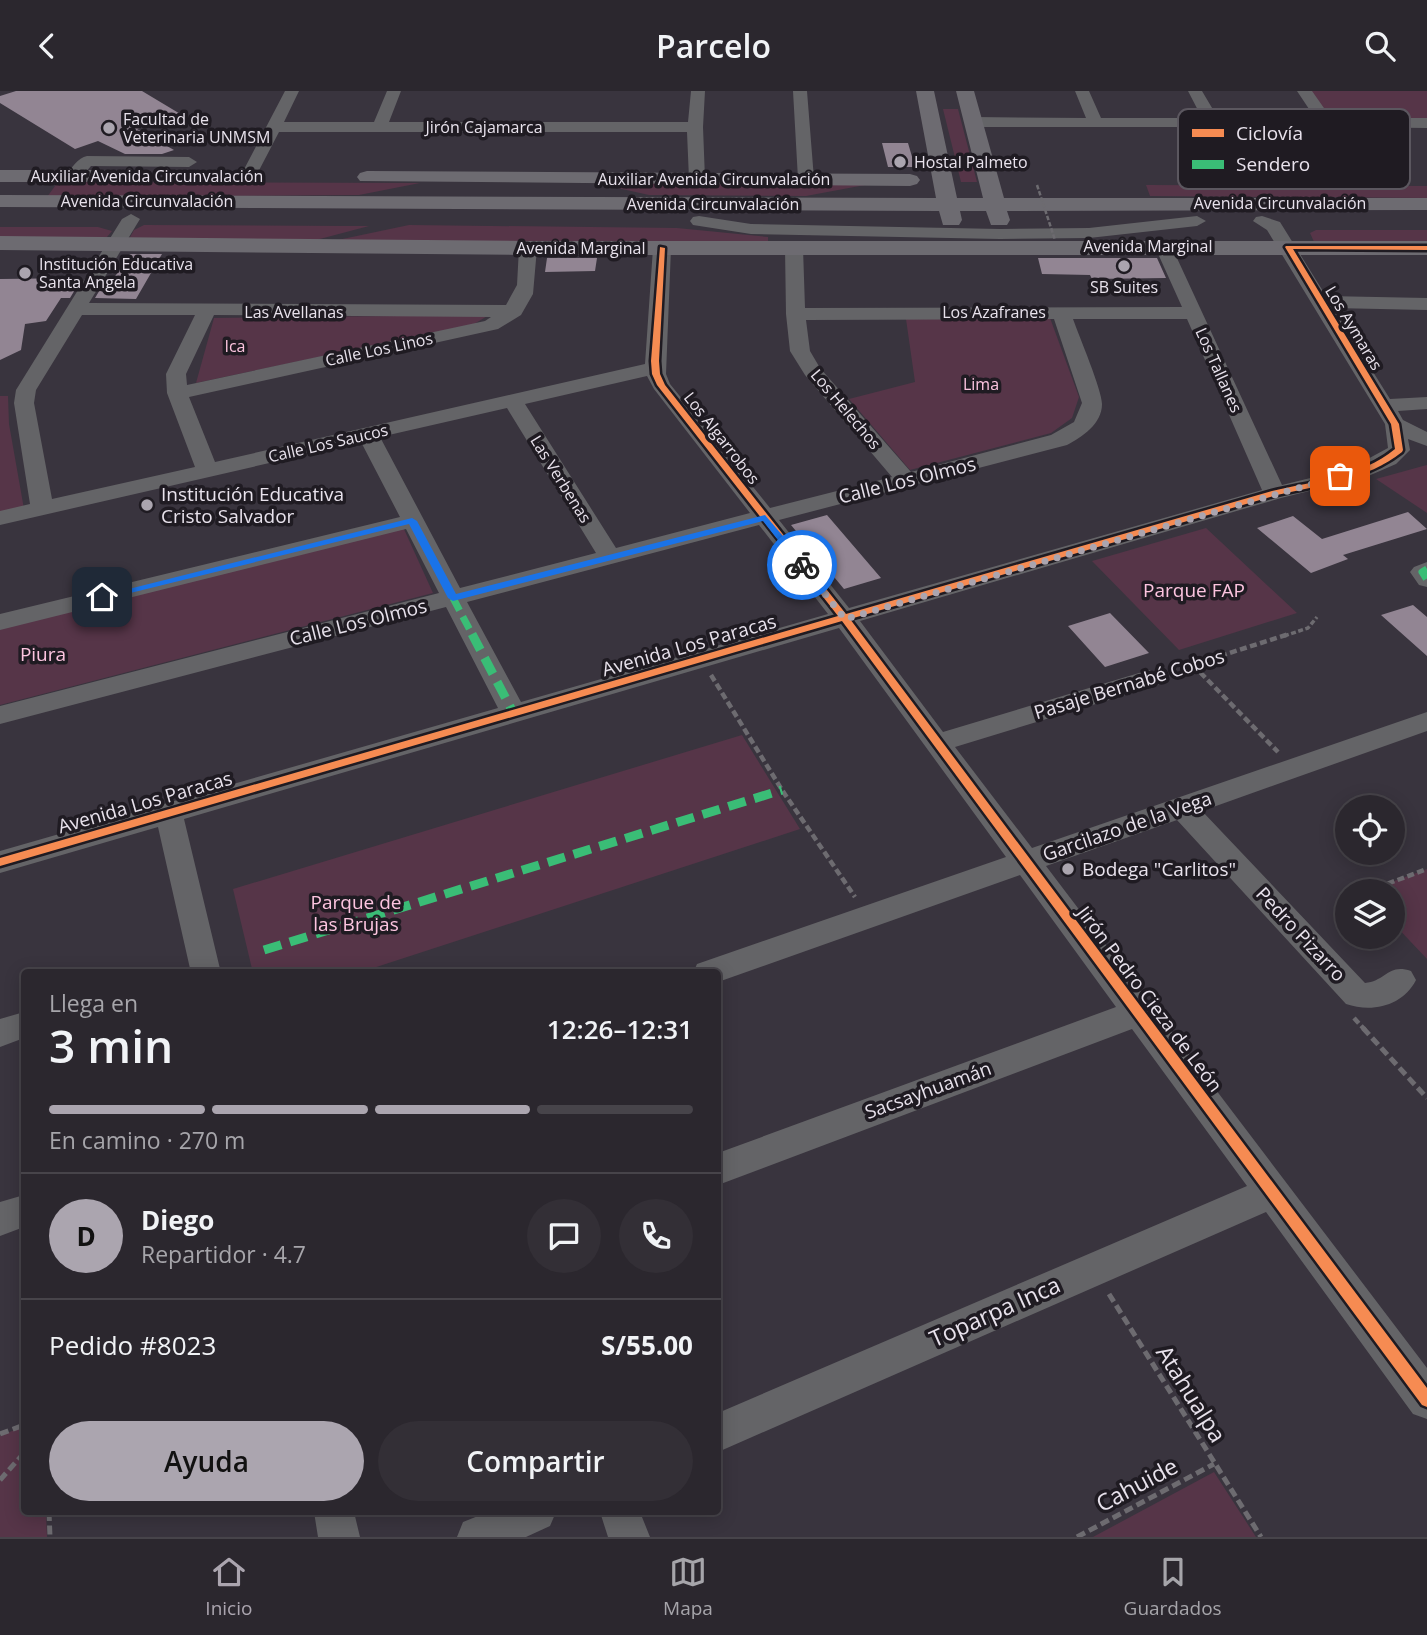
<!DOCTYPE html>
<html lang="es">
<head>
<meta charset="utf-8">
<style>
  body { margin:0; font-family:"Open Sans",sans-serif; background:#332f36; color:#f1f3f6; height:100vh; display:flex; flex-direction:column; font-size:26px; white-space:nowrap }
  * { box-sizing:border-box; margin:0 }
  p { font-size:23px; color:#a6a5aa }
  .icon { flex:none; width:38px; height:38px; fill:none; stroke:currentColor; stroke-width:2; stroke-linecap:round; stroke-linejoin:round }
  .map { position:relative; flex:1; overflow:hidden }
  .panel { position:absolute; left:21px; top:878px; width:700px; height:546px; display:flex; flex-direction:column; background:#2b272e; border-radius:7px; box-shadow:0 4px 18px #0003,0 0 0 2px #47444a }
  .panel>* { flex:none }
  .fabs { position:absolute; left:1335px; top:704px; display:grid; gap:14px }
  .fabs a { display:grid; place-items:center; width:70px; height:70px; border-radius:50%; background:#2b272e; box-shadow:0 4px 18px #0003,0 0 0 2px #47444a; font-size:35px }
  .pin { position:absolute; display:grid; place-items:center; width:60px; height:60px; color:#fff; margin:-30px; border-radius:14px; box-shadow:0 4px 10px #0006 }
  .courier { position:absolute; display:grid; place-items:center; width:70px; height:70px; margin:-35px; border:5px solid #1a73e8; border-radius:50%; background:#fff; color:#222; box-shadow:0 2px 9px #0007 }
  .head em { font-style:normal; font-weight:600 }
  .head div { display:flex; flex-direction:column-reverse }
  .head { display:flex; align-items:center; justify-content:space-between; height:119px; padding:0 28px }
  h1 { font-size:46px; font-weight:600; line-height:52px }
  .bar { display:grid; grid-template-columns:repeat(4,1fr); gap:10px 7px; align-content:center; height:84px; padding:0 28px }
  .bar i { height:9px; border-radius:5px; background:#47444a }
  .bar .on { background:#aba5af }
  .bar p { grid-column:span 4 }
  .line { display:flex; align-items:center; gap:18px; padding:0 28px; border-top:2px solid #47444a }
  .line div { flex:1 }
  .round { display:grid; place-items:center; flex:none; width:74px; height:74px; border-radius:37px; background:#332f36 }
  .action { display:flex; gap:14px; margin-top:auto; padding:14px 28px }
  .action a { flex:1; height:80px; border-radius:42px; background:#aba5af; color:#111; font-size:28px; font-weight:600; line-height:80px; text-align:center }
  .action a+a { background:#332f36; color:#f1f3f6 }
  header { display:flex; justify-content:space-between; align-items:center; height:91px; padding:0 28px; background:#2b272e; font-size:32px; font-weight:600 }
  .tabs { display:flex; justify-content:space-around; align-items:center; height:98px; border-top:2px solid #47444a; background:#2b272e; font-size:19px; color:#a6a5aa }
  .tabs a { display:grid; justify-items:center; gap:4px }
  .tabs .on { color:#aba5af }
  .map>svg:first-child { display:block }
  .green { fill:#563548 }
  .building { fill:#928593 }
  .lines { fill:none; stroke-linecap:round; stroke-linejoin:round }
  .path-far2 { stroke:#6d6b70; stroke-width:3.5; stroke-dasharray:5 2.5; stroke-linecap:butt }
  .path-far1 { stroke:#6d6b70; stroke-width:4.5; stroke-dasharray:7 3.5; stroke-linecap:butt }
  .path { stroke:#6d6b70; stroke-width:5; stroke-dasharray:9 4.5; stroke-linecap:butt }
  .minor { fill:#646467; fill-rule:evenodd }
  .major { fill:#6d6b71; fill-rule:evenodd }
  .path-bridge { stroke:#6d6b70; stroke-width:2.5; stroke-dasharray:4.5 2; stroke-linecap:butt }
  .quiet-far1 { stroke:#3abd76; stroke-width:7; stroke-dasharray:14 7; stroke-linecap:butt }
  .quiet { stroke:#3abd76; stroke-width:9; stroke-dasharray:18 9; stroke-linecap:butt }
  .cycleway-casing { stroke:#1f1b22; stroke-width:5 }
  .cycleway { fill:#f68b52; fill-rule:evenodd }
  .route { fill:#1a73e8 }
  .done { stroke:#aba5af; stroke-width:7; stroke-dasharray:0 12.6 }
  .poi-dot { fill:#aba5af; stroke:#1f1b22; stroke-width:2.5 }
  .labels { text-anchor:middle; stroke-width:7; stroke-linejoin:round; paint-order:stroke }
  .far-poi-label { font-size:16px; fill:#e8e2ec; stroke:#1f1b22; text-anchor:start }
  .far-street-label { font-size:16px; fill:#e8e2ec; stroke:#1f1b22 }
  .far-park-label { font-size:16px; fill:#fcc4df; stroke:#1f1b22 }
  .street-label { font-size:19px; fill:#e8e2ec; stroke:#1f1b22 }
  .poi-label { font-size:19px; fill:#e8e2ec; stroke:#1f1b22; text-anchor:start }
  .park-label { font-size:19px; fill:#fcc4df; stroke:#1f1b22 }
  .near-street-label { font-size:23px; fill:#e8e2ec; stroke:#1f1b22 }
  .key { fill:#1f1b22; stroke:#5b575f; stroke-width:2 }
  .key-label { font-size:19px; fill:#e8e2ec }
</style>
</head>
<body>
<header><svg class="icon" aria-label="back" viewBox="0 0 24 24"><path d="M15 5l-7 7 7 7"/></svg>Parcelo<svg class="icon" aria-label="search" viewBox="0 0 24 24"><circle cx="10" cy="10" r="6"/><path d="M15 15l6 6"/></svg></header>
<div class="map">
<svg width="1427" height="1446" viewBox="0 0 1427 1446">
  <rect width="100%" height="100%" fill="#39343e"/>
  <path class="green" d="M1310,0H1427V28L1333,27L1328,25Z
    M943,18H958L977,91H961Z
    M58,91L420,92L359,104L47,106Z
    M595,92L865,94L806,105L649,104Z
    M1146,94L1427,95V107L1150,105Z
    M144,134L347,135H369L316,149L129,148L134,139Z
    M409,134L677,137L768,146V151L333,150Z
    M0,136H98L112,140L107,146L0,150Z
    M1316,139H1427V153H1315L1310,142Z
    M489,224L474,233L196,292L214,227Z
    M1050,227L1079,306L1072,327L1051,342L910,379L849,308L915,291L906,228Z
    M0,305H8L9,333L24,418L0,423Z
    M1427,374V422L1376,388L1423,375Z
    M403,436L433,502L0,614V534Z
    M1206,437L1297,522L1179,559L1092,470Z
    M742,644L800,738L358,882H253L233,798Z
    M1427,778V868L1393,832V800H1367Z
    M24,1335V1421H46L47,1446H0V1345Z
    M1214,1381L1256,1446H1093Z"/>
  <path class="building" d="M16,0H142L182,24L137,38L174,59L162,63H125L98,50L75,58L0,12V5Z
    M882,52H908L915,76H888Z
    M130,163H162L136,208L95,207L107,187H114Z
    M547,167H597L595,180L545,181Z
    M1038,167H1157L1166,187L1092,188L1090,184L1042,183Z
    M82,187L70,207H61L46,230L25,233L21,259L0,269V188Z
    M1408,421L1427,438L1343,464L1348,468L1311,482L1257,437L1293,425L1322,448Z
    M827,424L881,487L844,498L791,434Z
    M1413,514L1427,526V565L1381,524Z
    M1110,522L1149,562L1105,576L1068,535Z"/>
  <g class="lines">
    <path class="path-far2" d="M1284,545L1308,537L1317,526"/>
    <path class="path-far1" d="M1193,574L1278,661
      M1170,581L1289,543
      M711,584L782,699L855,806
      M1368,800L1427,778
      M1354,927L1365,939"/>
    <path class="path" d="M1363,937L1427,1007
      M1109,1203L1261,1446
      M0,1343L24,1334
      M0,1389L24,1362
      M49,1421L50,1446
      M1077,1446L1214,1373"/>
    <path class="minor" d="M285,0H299L284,31H374L387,0H401L389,31H688L691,0H705L703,36L705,88L697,93L689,88L687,41H279L254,89H242L240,86Z
      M793,0H807L814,88L806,93L798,88Z
      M1075,0H1089L1101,27H1202L1188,0H1202L1218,27H1315L1297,0H1312L1331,27H1427V37L1338,36L1377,92L1369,97L1363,96L1322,36H973L965,31L973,26L1086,27Z
      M87,65L189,66L197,71L189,76L91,75L80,88H68L66,85C71,77 78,67 87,65Z
      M131,123L140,128L89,212L506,214L517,194L519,157L528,152L537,157L533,203L521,224L498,238L189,306L215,371L645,273L653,157L662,152L668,153L671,157L666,283L670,293L770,417L892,386L805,284L790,260L786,223L785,157L788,153L794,152L803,157L805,217L1182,216L1155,156L1164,151L1170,152L1282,394L1351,377L1388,357L1385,333L1267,139L1253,130L1256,126L1262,125L1280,131L1326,205L1427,207V219L1333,217L1390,308L1427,306V318L1398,320L1403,329L1427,341V355L1408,348L1410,359L1396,373L1366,386L1281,407L860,530L943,641L1149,579L1158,582L1162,588L1158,594L955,656L1032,757L1427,621V640L1202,720L1365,892C1386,890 1388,872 1411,880L1416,889C1403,915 1372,922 1346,913L1177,729L1046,775L1427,1277V1328L1413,1323L1266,1121L718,1361V1322L1247,1095L1132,938L718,1094V1062L1116,916L1020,784L718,891V882H693L697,873L1006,766L839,537L184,728L221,882H191L158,736L0,782V760L498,617L446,516L0,633V615L439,502L406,438L0,539V523L400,426L361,351L0,434V420L30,413L14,312L16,299L122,128ZM82,224H195L166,283L167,302L195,376L52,408L34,312L36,299ZM214,224L491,226L485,230L187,294L186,283ZM1054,228L1082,312L1074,331L1051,344L911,381L820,277L810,260L806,229ZM1073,228H1187L1262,399L849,517L779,429L1067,354C1082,346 1102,333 1102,313C1102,299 1079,245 1073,228ZM647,285L654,298L750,422L616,457L525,313ZM507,317L596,462L460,497L380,346ZM759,434L828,523L521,611L467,511Z
      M699,125L751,133L1000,138L1089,137L1197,125L1206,130L1197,135L1089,147L1000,148L751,143L693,134L690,130L693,126Z
      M1427,471V496L1419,494L1410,481L1414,476Z
      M24,921V947L0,956V928Z
      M24,1104V1136L0,1145V1111Z
      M314,1421H354L360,1446H318Z
      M488,1421H556L550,1435L526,1446H457L463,1431Z
      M600,1421H640L650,1446H608Z"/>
    <path class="major" d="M916,0H934L957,107H983L956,0H974L1004,107H1427V119L1007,120L1010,129L1007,134H991L986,120H960L962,129L959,134H943L939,120L0,116V104L936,107Z
      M0,79H143L150,81L153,85L150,89L143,91H0Z
      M367,80L910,83L917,85L920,89L917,93L910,95L360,90L357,86L360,82Z
      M0,145L528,150H1427V164H528L0,159Z"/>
    <path class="path-bridge" d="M1037,94L1055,149"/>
    <path class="quiet-far1" d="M1427,478L1422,481L1427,489
      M453,507L473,545"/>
    <path class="quiet" d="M472,543L514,623
      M264,859L782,699"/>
    <defs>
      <path id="cycleway" d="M1286,155H1427V159L1293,158L1399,333L1403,359L1402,361C1367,389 1320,394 1277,404L850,528L1427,1297V1316L1422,1314L842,530L0,775V767L838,525L657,294L652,283L651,270L660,156L665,157L659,270L660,283L665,294L846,523L1272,400C1314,390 1361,386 1395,358L1391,333L1285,156Z"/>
    </defs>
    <use href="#cycleway" class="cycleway-casing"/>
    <use href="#cycleway" class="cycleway"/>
  </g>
  <path class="route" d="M765,424L805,471V476H799L763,430L453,510L448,507L409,433L102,509L97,506L412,427L417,430L456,503Z"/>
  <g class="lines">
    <path class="done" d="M802,474L845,528L1340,385"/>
  </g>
  <g class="poi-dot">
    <circle cx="109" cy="37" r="7"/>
    <circle cx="900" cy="71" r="7"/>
    <circle cx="1124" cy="175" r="7"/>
    <circle cx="25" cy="182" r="7"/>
    <circle cx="147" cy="414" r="7"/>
    <circle cx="1068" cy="778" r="7"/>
  </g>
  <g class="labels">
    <g class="far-poi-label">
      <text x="123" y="34">Facultad de<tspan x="123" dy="18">Veterinaria UNMSM</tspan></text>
      <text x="914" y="77">Hostal Palmeto</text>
      <text x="39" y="179">Institución Educativa<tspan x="39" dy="18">Santa Angela</tspan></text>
      <text x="1124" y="202" text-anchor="middle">SB Suites</text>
    </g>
    <g class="far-street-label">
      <text x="484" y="42">Jirón Cajamarca</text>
      <text x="147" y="91">Auxiliar Avenida Circunvalación</text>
      <text x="714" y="94">Auxiliar Avenida Circunvalación</text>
      <text x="147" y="116">Avenida Circunvalación</text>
      <text x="1280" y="118">Avenida Circunvalación</text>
      <text x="713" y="119">Avenida Circunvalación</text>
      <text x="1148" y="161">Avenida Marginal</text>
      <text x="581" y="163">Avenida Marginal</text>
      <text x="294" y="227">Las Avellanas</text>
      <text x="994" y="227">Los Azafranes</text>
      <text transform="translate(1354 237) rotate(59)" y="6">Los Aymaras</text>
      <text transform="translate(379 258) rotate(-12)" y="6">Calle Los Linos</text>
      <text transform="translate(1219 279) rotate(66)" y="6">Los Tallanes</text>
      <text transform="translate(846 318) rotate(50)" y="6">Los Helechos</text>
      <text transform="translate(722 347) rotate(52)" y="6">Los Algarrobos</text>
      <text transform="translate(328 352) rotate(-13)" y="6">Calle Los Saucos</text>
      <text transform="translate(561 388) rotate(58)" y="6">Las Verbenas</text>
    </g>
    <g class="far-park-label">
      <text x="235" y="261">Ica</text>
      <text x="981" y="299">Lima</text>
    </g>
    <g class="street-label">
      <text transform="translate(907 389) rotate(-14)" y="7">Calle Los Olmos</text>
      <text transform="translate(358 531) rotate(-14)" y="7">Calle Los Olmos</text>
      <text transform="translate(689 554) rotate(-16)" y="7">Avenida Los Paracas</text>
      <text transform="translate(1129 593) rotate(-17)" y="7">Pasaje Bernabé Cobos</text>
      <text transform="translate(145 711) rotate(-16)" y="7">Avenida Los Paracas</text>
      <text transform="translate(1127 735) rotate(-19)" y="7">Garcilazo de la Vega</text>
      <text transform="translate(1301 843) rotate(47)" y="7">Pedro Pizarro</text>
      <text transform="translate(1150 908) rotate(53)" y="7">Jirón Pedro Cieza de León</text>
      <text transform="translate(928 999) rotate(-20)" y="7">Sacsayhuamán</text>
    </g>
    <g class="poi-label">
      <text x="161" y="410">Institución Educativa<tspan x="161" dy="22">Cristo Salvador</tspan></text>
      <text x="1082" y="785">Bodega "Carlitos"</text>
    </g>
    <g class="park-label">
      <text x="1194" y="506">Parque FAP</text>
      <text x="43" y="570">Piura</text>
      <text x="356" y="818">Parque de<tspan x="356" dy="22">las Brujas</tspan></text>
    </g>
    <g class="near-street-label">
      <text transform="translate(995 1221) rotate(-24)" y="8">Toparpa Inca</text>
      <text transform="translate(1191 1303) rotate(58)" y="8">Atahualpa</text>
      <text transform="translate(1137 1394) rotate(-28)" y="8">Cahuide</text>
    </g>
  </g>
  <rect x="1178" y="18" width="232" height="80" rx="10" class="key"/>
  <rect x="1192" y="38" width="32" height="8" fill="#f68b52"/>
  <rect x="1192" y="69" width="32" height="9" fill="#3abd76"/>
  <g class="key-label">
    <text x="1236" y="49">Ciclovía</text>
    <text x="1236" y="80">Sendero</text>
  </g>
</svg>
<div class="fabs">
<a><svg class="icon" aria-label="locate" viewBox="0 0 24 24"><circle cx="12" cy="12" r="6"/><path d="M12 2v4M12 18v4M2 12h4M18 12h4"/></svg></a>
<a><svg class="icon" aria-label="layers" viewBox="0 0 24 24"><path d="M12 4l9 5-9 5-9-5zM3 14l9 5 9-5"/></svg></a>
</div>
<div class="pin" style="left:1340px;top:385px;background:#ea580c"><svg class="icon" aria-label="bag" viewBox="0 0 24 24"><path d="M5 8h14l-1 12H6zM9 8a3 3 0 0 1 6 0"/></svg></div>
<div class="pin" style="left:102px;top:506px;background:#1f2937"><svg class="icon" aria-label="home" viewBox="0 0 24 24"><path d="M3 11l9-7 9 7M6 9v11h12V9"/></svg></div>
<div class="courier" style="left:802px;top:474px"><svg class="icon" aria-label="bike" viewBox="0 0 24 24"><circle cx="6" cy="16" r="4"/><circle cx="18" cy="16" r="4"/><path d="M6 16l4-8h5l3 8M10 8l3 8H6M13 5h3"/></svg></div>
<section class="panel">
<div class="head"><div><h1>3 min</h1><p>Llega en</p></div><em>12:26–12:31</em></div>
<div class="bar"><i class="on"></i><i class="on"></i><i class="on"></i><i></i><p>En camino · 270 m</p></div>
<div class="line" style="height:126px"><b class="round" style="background:#aba5af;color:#111">D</b><div><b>Diego</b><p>Repartidor · 4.7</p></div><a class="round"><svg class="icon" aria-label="chat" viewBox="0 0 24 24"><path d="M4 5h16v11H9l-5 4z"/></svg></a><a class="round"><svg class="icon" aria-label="phone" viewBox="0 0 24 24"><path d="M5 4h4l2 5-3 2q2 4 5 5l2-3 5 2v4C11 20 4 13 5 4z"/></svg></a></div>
<div class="line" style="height:91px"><div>Pedido #8023</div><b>S/55.00</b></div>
<div class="action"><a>Ayuda</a><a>Compartir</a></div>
</section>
</div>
<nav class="tabs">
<a class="on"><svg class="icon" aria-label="home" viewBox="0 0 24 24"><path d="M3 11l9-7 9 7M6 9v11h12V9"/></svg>Inicio</a>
<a><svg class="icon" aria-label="map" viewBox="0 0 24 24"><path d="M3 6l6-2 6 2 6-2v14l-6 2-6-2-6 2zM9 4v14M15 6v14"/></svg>Mapa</a>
<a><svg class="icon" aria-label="saved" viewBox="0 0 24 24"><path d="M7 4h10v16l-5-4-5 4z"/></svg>Guardados</a>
</nav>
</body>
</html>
